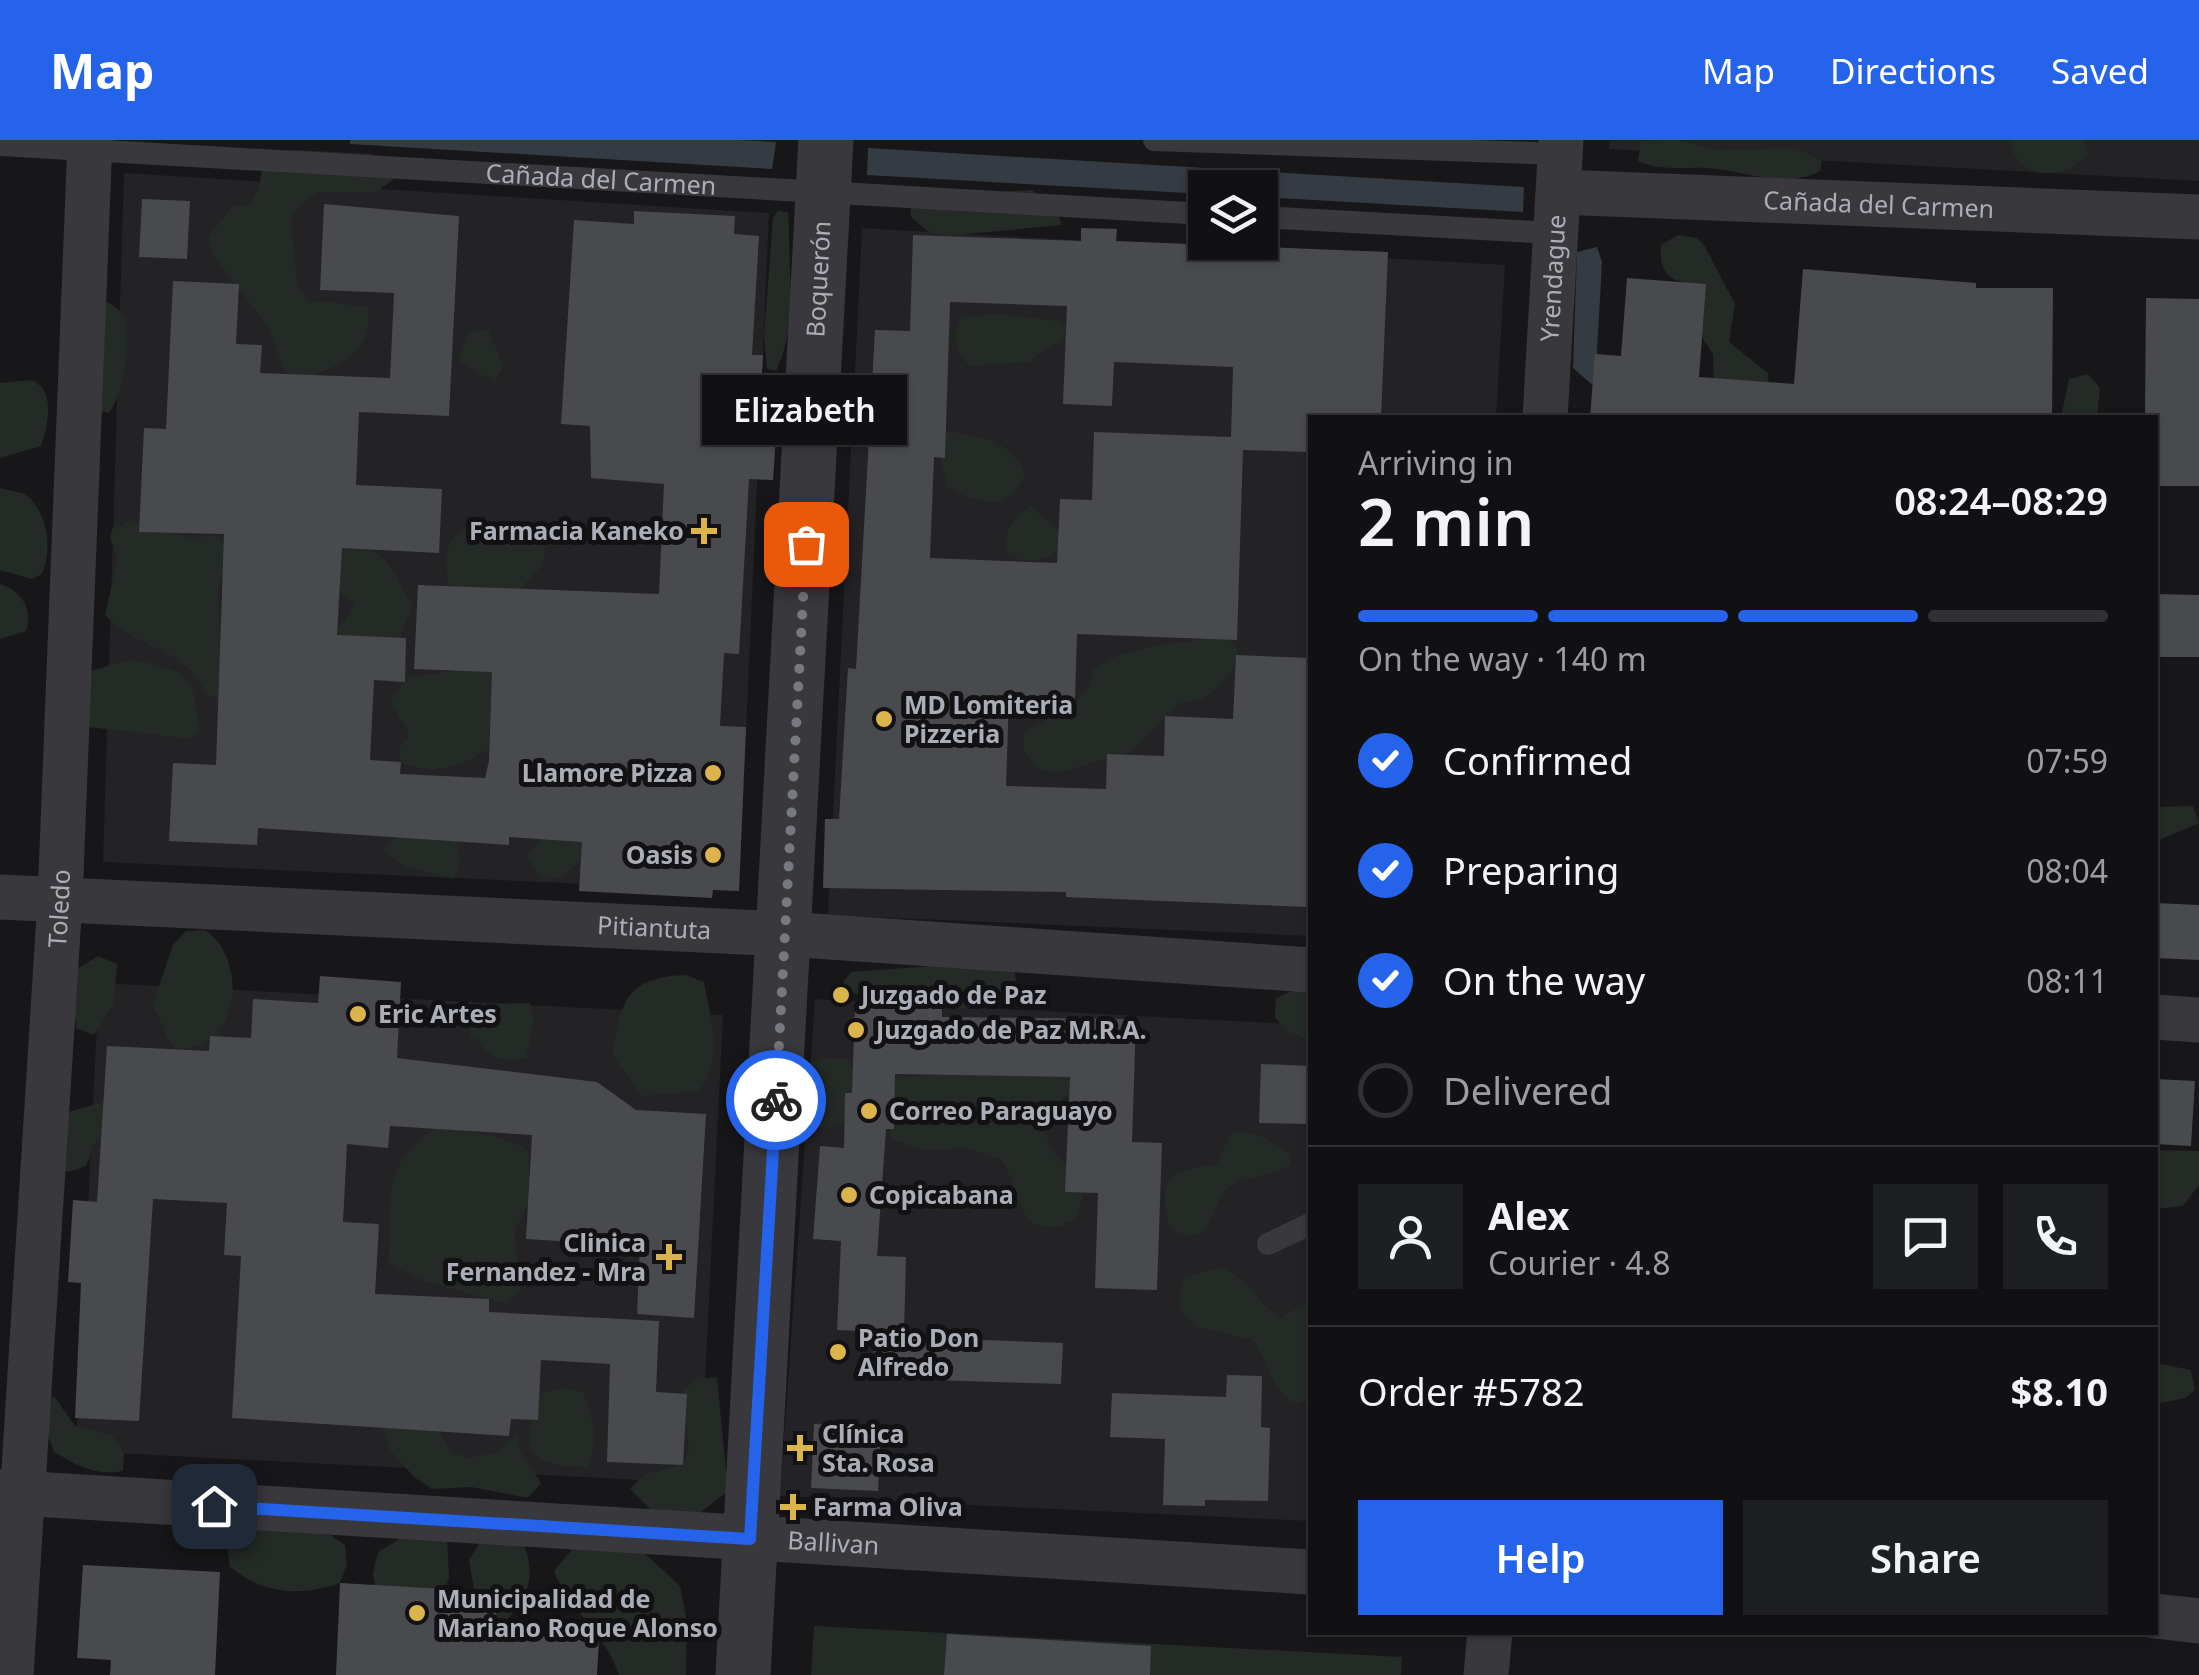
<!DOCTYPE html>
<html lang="en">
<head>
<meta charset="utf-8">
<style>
  body { margin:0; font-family:"Noto Sans",sans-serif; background:#1e1f21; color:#f1f3f6; height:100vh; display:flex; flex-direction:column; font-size:38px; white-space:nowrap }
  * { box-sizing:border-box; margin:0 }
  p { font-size:32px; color:#9c9da0 }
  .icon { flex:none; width:55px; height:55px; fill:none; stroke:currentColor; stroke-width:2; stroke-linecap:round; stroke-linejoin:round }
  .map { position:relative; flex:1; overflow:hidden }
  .panel { position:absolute; left:1308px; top:275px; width:850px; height:1220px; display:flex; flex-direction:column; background:#111113; border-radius:0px; box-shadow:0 2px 8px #0004,0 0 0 2px #303133 }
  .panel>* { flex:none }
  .buttons { position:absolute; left:1188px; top:30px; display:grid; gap:20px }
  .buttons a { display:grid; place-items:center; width:90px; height:90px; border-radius:0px; background:#111113; box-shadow:0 2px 8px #0004,0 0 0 2px #303133; font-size:50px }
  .pin { position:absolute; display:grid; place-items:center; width:85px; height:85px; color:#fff; margin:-42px; border-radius:20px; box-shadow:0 5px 15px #0006 }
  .courier { position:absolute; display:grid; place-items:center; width:100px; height:100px; margin:-50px; border:8px solid #2563eb; border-radius:50%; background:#fff; color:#222; box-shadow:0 2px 12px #0007 }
  .bubble { position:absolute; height:70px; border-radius:0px; background:#111113; box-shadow:0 2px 8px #0004,0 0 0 2px #303133; font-size:32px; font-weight:600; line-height:70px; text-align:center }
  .summary em { font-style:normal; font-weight:600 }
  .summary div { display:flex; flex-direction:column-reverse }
  .summary { display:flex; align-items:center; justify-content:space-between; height:170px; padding:0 50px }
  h1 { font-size:65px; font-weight:600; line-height:75px }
  .bar { display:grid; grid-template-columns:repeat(4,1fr); gap:15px 10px; align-content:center; height:120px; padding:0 50px }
  .bar i { height:12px; border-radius:8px; background:#303133 }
  .bar .current { background:#2563eb }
  .bar p { grid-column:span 4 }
  .line { display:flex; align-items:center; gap:25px; padding:0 50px; border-top:2px solid #303133 }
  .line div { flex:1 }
  .round { display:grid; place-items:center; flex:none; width:105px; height:105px; border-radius:0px; background:#1e1f21 }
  ol { padding:0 50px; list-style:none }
  li { display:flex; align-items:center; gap:30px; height:110px }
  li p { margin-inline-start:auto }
  li .icon { padding:10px; border-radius:50%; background:#2563eb; color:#fff; stroke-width:4 }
  li:last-child { color:#9c9da0 }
  li i { width:55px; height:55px; border:5px solid #303133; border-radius:50% }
  .primary-button { display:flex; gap:20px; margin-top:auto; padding:20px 50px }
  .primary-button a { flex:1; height:115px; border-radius:0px; background:#2563eb; color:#fff; font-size:40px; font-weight:600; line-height:115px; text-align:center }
  .primary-button a+a { background:#1e1f21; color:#f1f3f6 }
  header { display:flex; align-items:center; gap:60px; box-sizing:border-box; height:140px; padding:0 50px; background:#2563eb; color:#fff }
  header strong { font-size:48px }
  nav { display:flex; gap:55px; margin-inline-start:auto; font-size:35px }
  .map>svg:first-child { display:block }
  .built { fill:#232326 }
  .green { fill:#242a25 }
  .water { fill:#343b42 }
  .building { fill:#494a4e; fill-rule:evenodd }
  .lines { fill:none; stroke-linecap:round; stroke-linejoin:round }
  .service { stroke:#39393d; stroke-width:22 }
  .minor { stroke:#39393d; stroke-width:45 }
  .tertiary { stroke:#39393d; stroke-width:55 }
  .done { stroke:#777980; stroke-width:10; stroke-dasharray:0 18 }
  .route { stroke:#2563eb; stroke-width:12 }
  .poi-dot { fill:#dcb44c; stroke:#121214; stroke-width:4 }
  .labels { text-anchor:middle; stroke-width:10; stroke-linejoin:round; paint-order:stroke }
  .street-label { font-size:25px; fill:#abaeb7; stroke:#121214 }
  .poi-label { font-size:25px; font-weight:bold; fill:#abaeb7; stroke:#121214; text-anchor:start }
</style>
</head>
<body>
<header>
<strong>Map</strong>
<nav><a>Map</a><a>Directions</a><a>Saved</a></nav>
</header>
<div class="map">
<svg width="2199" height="1535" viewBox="0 0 2199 1535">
  <rect width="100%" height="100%" fill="#171719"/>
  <path class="built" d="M1610,0H2199V41L1609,9Z
    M124,33L769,73L739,751L103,722Z
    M862,88L1505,125L1496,277L1310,278V796L828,775Z
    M99,843L723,875L700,1343L76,1311Z
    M815,859L1310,885V1381L780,1356Z"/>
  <path class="green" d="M1677,0L1720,10L1794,8L1822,20L1820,31C1788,49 1750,33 1717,29C1690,25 1664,33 1638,21L1641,1Z
    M2009,0H2085L2089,15C2062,40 2018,43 2009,0Z
    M294,10L370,14L390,19L394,39L376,52H317L291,75L297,144L307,160L368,167C375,217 331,232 288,239L268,187L213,115L208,97L232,67L250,64L259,48L262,28L276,16Z
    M1032,50L1056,69L1062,85L945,96L927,91L911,77V57Z
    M778,70L788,73L789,84C788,132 798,186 776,231L767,229L764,196L773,78Z
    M1678,95L1697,98L1704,105L1735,164L1729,202L1768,233L1769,251L1714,252L1713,214L1702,197L1684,143C1664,137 1659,125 1661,105Z
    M100,159C110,163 119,167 124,178C133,199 123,256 109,273L100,271Z
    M1000,174L1059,181L1075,192C1059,204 1043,207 1030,222L970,226C953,209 951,197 962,176Z
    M488,189L503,226L495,243L458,220L469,192Z
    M2088,234L2100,248L2097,277H2061L2069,239Z
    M30,240C57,248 48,285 41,306L0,318V243Z
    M941,291C976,294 1011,299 1025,334C1006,376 981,364 947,347L939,309Z
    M0,348L25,354C48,372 53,407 42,434L32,439L0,430Z
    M1030,366L1058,390L1059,410C1040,423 1028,424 1007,415C1003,391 1011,381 1030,366Z
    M131,380L188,397L217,396L229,412L218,450L223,561L207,555C180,502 146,515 105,475L118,417L110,398L112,389Z
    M467,390C493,389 524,385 545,404L543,425L518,451L449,448C446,426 441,396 467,390Z
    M289,403L366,407L385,418L413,466L399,500H320L345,482L354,463L317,436Z
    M0,444C22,451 33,469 26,491L0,499Z
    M1228,497L1239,513L1232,533L1217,548L1200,560L1179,563L1132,612L1056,633L1036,627L1024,611V593C1052,572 1089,569 1093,529C1134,503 1181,502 1228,497Z
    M131,519C189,532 194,532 199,591L191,599L88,587L91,531Z
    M502,524L494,606C465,625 434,638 401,622L399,609L409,595L391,561L406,537Z
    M2193,666L2199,683L2155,702V667Z
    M577,667L584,717L561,738L542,740L526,716L558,678Z
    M398,695L456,701L461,722L454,739L407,727L382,711Z
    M205,790C250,820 240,915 175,908C161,893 163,877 152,866L173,805L186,791Z
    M1012,810L1017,850C980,884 884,864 839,848L851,832L946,825Z
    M98,816L117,824L114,864L94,895L76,888L73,848L77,829Z
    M686,835L704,842C711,880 724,920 698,952L641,956L612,914C621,861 626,837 686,835Z
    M1310,843V900L1286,891L1275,877L1276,858Z
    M530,863L534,880L526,918C502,923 490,919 476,899L470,898L471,874L488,864Z
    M822,919H848L857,937L853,975C836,988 825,992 805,983L801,945L805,925Z
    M1069,929L1071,950L1045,977C1045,1016 1058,1013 1080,1040L1082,1061L1075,1080C1016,1107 1023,1054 1002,1020L966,1008L926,1011L890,999L895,937Z
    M104,962L137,991L97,998L86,1026L68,1032L52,1022L68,972Z
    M434,988C467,990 499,994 528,1010L531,1058L515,1091L520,1150L507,1164L423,1141L388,1123C395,1070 375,1029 434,988Z
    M1236,991C1256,992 1276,1002 1290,1015V1024C1272,1039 1240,1033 1225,1051C1209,1069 1212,1112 1172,1089C1164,1077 1160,1044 1175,1034C1185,1027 1205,1027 1217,1024L1229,996Z
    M2155,1010L2199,1011V1045L2183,1066L2155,1069Z
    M1220,1127C1247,1136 1257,1162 1280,1178L1310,1161V1261L1293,1262C1269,1246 1269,1222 1253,1199C1215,1191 1161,1190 1185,1137Z
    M2155,1223L2191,1230L2195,1250L2185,1258L2155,1264Z
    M717,1237L728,1351L697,1375L657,1376L630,1349L645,1334L683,1325L689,1310L682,1250L698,1239Z
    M565,1248L583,1252C594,1278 598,1304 588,1329C573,1323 562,1327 549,1323C515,1312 533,1276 540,1253Z
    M54,1256L75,1286L112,1295L124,1312L123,1331C94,1336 79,1326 54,1312L39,1269Z
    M380,1270L431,1278L451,1312L469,1318L499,1312L518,1292L520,1311L541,1343L528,1358L471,1347L432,1349L414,1337L388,1308Z
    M232,1383L330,1395L345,1405L347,1424L340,1443C301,1457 263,1454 230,1427L226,1401Z
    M411,1392L447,1399L449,1438L442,1456L376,1452L373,1434L378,1412Z
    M521,1400C538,1431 529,1459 504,1482L486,1485L477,1467L469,1420L479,1404Z
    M579,1401L638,1407L680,1446L687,1482L686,1535H619C607,1495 570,1472 554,1431Z
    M814,1486L1402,1517L1401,1535H811Z"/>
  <path class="water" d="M350,0H738L776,2L772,29L350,4Z
    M868,8L1524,47L1523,72L1260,57V48H1205V54L867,35Z
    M1597,107L1602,122L1595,247L1573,228L1577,112Z"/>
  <path class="building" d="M142,59L190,61L187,119L139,117Z
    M324,64L459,76L449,276L359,272L356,345L442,349L439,413L342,408L337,495L406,498L405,542L374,540L370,620L401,622L400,634L485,638L489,621L492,532L414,529L418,445L659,454L664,344L591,338L590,286L561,284L574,80L634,84V71L735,76L734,94L759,96L752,215H763L761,250L779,252L773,340L749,339L739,514L724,513L720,586L746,587L739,751L713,750L712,758L579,751L582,702L509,697V705L258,688L257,705L169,701L173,623L216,625L224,394L139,392L144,288L166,289L173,141L239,144L236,204L262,205L260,233L390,238L394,153L320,150Z
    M1081,88L1117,89L1116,101L1388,112L1381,278H1310V312L1243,310L1237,500L1077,494L1075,559L1009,557L1006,646L1106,649L1107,614L1164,616L1165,576L1233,579L1236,515L1310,518L1306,767L1066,757V752L823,748L825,679H839L848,528L856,529L875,190L910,191L913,95L1081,101ZM950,162L1067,166L1063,264L1112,266L1114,222L1233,227L1231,297L1094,292L1092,360L1060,359L1057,423L930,418L934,317L945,318Z
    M1803,129L1976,143V148H2053L2052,278H1590L1595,214L1621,216L1627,138L1706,144L1699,237L1794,244Z
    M2146,158L2199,159V346H2155V278H2145Z
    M2155,454L2199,455V517H2155Z
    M2155,763L2199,765V820L2155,818Z
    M320,836L401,842L397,918L597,942L636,970L706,974L694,1178L637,1174L640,1106L526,1099L532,995L390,986L388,1008L347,1004L343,1082L379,1084L375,1154L489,1159V1172L659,1181L656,1252L687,1254L683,1325L607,1322L610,1224L541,1220L538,1280L511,1279L509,1296L232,1278L241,1116L224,1115L227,1063L153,1059L139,1281L75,1278L81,1143L68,1142L73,1060L97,1062L107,906L209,911L210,896L251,898L253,859L318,863Z
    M855,863L942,866V877L1136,879L1132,1002L1162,1003L1157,1150L1095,1148L1098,1053L1065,1052L1070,937L895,934L894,989H886L877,1116L906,1117L904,1193L837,1190L841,1101L813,1099L820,1006L844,1008L845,953H852Z
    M1261,924L1310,926V984L1259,983Z
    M2155,939L2195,941L2191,1006L2155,1004Z
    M874,1196L1063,1203L1061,1244L873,1238Z
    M1227,1235L1262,1236L1261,1287L1270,1288L1268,1361L1205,1360V1366L1163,1365L1165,1299L1110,1297L1112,1253L1226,1257Z
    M814,1284L881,1286L878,1351L811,1348Z
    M83,1425L220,1432L215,1535H110L111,1520L77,1518Z
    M340,1443L497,1452L495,1494L599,1499L597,1535H336Z
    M947,1494L1151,1506L1150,1535H944Z"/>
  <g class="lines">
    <g class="service">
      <path d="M1154,0L1560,14"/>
      <path id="s1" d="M0,5L1205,74"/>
      <path d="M1260,77L1553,93"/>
      <path d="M1268,1104L1310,1084"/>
    </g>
    <g class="minor">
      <path id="s2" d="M1559,52L2199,77"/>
      <path id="s3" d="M1545,278L1561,0"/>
      <path id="s4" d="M0,757L786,794L1310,830"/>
      <path d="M2155,877L2199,880"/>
      <path id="s5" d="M0,1352L1310,1432"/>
      <path d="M2155,1476L2199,1481"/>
      <path id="s6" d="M11,1535L60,760L90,0"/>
      <path d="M1486,1535L1490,1492"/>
    </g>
    <path class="tertiary" id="s7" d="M743,1535L826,0"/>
  </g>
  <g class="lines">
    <path class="done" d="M776,960L806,404"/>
    <path class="route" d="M214,1366L750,1399L776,960"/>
  </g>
  <g class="poi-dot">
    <path d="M699 376h10v10h10v10h-10v10h-10v-10h-10v-10h10z"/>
    <circle cx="884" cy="579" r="10"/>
    <circle cx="713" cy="633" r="10"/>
    <circle cx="713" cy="715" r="10"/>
    <circle cx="841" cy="855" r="10"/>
    <circle cx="358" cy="874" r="10"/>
    <circle cx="856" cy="890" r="10"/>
    <circle cx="869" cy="971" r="10"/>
    <circle cx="849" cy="1055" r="10"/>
    <path d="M664 1102h10v10h10v10h-10v10h-10v-10h-10v-10h10z"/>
    <circle cx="838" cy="1212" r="10"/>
    <path d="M795 1293h10v10h10v10h-10v10h-10v-10h-10v-10h10z"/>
    <path d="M788 1352h10v10h10v10h-10v10h-10v-10h-10v-10h10z"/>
    <circle cx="417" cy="1473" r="10"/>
  </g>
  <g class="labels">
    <g class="street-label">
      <text dy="9" stroke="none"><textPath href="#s1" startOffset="602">Cañada del Carmen</textPath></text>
      <text dy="9" stroke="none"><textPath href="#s2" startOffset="320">Cañada del Carmen</textPath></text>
      <text dy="9" stroke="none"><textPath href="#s7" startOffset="1398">Boquerón</textPath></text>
      <text dy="9" stroke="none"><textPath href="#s3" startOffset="140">Yrendague</textPath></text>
      <text dy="9" stroke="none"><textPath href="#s6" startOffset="768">Toledo</textPath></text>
      <text dy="9" stroke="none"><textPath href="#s4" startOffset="655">Pitiantuta</textPath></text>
      <text dy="9" stroke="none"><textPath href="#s5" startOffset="835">Ballivan</textPath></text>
    </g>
    <g class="poi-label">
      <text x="684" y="400" text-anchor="end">Farmacia Kaneko</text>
      <text x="904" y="574">MD Lomiteria<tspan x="904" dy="29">Pizzeria</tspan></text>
      <text x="693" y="642" text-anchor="end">Llamore Pizza</text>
      <text x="693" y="724" text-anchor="end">Oasis</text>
      <text x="861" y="864">Juzgado de Paz</text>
      <text x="378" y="883">Eric Artes</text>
      <text x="876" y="899">Juzgado de Paz M.R.A.</text>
      <text x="889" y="980">Correo Paraguayo</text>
      <text x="869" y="1064">Copicabana</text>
      <text x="646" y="1112" text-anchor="end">Clinica<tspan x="646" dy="29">Fernandez - Mra</tspan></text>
      <text x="858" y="1207">Patio Don<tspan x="858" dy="29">Alfredo</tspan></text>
      <text x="822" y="1303">Clínica<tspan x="822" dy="29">Sta. Rosa</tspan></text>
      <text x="813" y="1376">Farma Oliva</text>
      <text x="437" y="1468">Municipalidad de<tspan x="437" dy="29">Mariano Roque Alonso</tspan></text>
    </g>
  </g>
</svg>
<div class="buttons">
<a><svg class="icon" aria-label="layers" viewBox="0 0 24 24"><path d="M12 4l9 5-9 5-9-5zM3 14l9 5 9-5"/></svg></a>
</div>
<div class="pin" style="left:806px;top:404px;background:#ea580c"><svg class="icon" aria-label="bag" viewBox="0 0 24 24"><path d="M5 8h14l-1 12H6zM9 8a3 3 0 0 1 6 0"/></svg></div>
<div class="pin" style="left:214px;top:1366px;background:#1f2937"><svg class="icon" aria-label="home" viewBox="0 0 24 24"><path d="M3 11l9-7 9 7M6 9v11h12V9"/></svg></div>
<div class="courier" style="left:776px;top:960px"><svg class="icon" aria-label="bike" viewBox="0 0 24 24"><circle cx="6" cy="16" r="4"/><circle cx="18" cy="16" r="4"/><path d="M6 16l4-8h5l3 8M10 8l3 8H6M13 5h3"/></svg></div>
<div class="bubble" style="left:702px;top:235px;width:205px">Elizabeth</div>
<section class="panel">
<div class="summary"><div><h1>2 min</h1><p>Arriving in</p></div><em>08:24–08:29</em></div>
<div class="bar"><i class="current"></i><i class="current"></i><i class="current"></i><i></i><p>On the way · 140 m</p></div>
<ol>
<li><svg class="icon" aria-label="check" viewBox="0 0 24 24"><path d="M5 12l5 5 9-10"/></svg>Confirmed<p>07:59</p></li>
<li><svg class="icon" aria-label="check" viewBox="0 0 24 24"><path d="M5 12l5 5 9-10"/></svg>Preparing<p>08:04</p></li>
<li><svg class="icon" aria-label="check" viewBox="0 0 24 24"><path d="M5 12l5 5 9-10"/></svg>On the way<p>08:11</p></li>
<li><i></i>Delivered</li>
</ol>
<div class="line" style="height:180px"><a class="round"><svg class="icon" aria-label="person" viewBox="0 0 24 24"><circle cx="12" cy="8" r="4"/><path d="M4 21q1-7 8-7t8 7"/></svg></a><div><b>Alex</b><p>Courier · 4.8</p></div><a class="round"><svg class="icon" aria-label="chat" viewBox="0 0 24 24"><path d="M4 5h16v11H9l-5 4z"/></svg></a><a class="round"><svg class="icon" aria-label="phone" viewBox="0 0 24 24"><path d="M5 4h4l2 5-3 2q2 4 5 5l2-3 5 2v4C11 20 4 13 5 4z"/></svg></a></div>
<div class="line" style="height:130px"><div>Order #5782</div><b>$8.10</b></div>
<div class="primary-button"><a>Help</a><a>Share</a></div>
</section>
</div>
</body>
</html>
